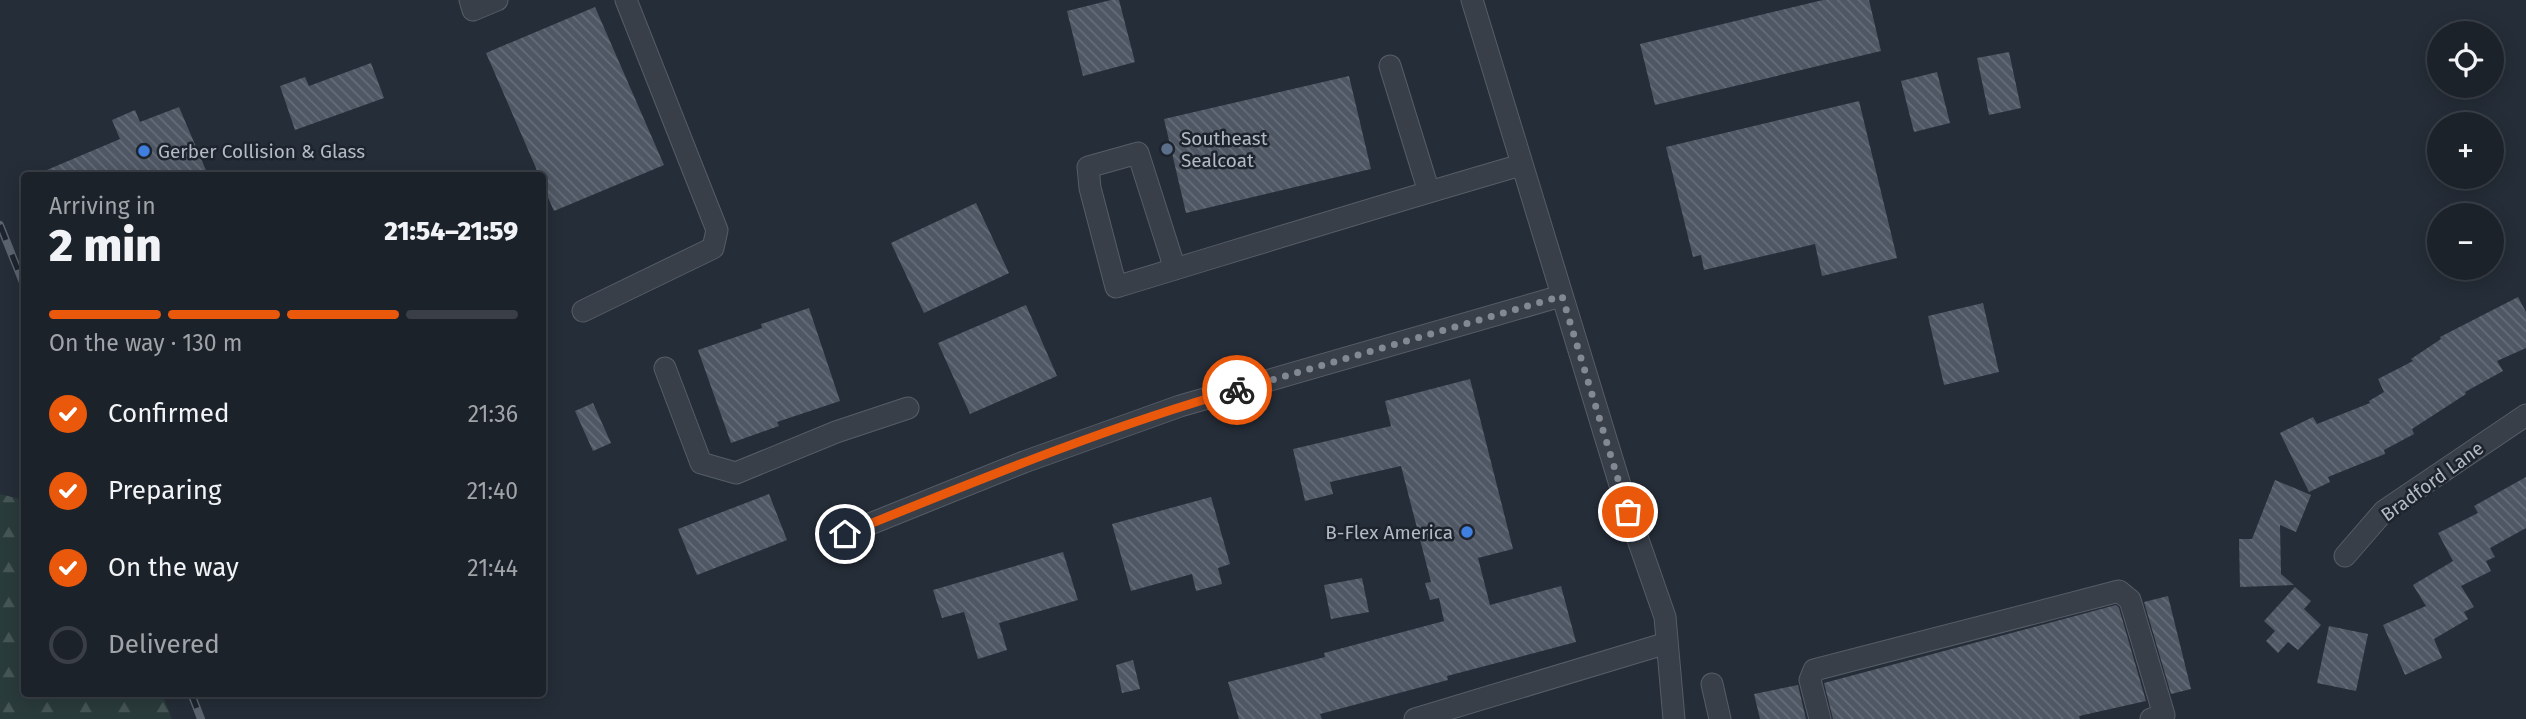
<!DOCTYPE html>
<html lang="en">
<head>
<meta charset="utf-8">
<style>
  body { margin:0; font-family:"Fira Sans",sans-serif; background:#252a32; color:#f1f3f6; height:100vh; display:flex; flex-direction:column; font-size:26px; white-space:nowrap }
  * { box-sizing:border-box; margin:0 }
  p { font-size:23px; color:#a0a4a8 }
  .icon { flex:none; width:38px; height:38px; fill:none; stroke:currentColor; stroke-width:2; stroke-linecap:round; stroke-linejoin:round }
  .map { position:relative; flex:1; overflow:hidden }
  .panel { position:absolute; left:21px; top:172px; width:525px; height:525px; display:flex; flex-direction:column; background:#1c222a; border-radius:7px; box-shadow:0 4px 18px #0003,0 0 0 2px #3a3f47 }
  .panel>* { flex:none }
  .controls { position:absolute; left:2427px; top:21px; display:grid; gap:14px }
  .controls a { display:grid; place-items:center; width:77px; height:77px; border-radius:50%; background:#1c222a; box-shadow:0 4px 18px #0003,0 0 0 2px #3a3f47; font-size:35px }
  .pin { position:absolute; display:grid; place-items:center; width:60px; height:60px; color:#fff; margin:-30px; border:4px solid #fff; border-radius:50%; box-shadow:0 2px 7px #0007 }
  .courier { position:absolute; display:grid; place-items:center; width:70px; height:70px; margin:-35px; border:5px solid #ea580c; border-radius:50%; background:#fff; color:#222; box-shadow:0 2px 9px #0007 }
  .summary em { font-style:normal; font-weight:800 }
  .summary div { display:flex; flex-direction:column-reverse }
  .summary { display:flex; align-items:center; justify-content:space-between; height:119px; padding:0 28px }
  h1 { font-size:46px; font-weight:800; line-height:52px }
  .bar { display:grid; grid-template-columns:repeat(4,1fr); gap:10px 7px; align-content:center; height:84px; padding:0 28px }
  .bar i { height:9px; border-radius:5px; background:#3a3f47 }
  .bar .selected { background:#ea580c }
  .bar p { grid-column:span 4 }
  ol { padding:0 28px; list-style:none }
  li { display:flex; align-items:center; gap:21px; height:77px }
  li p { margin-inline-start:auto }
  li .icon { padding:7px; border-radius:50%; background:#ea580c; color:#fff; stroke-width:4 }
  li:last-child { color:#a0a4a8 }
  li i { width:38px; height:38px; border:4px solid #3a3f47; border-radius:50% }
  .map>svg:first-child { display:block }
  .forest { fill:url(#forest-firs) }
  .building { fill:url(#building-back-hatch) }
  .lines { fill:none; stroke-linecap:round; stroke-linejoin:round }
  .minor-casing { stroke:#575d66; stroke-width:23 }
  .minor { stroke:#383f49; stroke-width:21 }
  .rail-casing { stroke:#5b636f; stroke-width:8 }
  .rail { stroke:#1e242d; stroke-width:5; stroke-dasharray:16; stroke-linecap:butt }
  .done { stroke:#828993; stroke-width:7; stroke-dasharray:0 12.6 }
  .route { stroke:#ea580c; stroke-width:9 }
  .service-dot { fill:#5c6f8a; stroke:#1e242d; stroke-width:2.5 }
  .shop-dot { fill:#3f7fe0; stroke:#1e242d; stroke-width:2.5 }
  .labels { text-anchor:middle; stroke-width:5; stroke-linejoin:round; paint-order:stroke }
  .poi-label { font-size:19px; fill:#b4bac4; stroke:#1e242d; text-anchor:start }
  .street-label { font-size:19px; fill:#b4bac4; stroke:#1e242d }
</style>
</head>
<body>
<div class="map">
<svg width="2526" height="719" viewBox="0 0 2526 719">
  <defs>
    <pattern id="forest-firs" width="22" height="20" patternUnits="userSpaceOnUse" patternTransform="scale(1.75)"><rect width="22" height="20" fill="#2a3b3b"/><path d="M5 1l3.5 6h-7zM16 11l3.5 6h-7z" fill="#465556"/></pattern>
    <pattern id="building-back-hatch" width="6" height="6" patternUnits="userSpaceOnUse" patternTransform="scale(1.75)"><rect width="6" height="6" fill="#4e5763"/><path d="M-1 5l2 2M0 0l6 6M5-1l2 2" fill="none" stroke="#656d78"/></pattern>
  </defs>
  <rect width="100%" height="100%" fill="#252d38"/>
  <path class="forest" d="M0,494L24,500V693H162L172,719H0Z"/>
  <path class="building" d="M1111,0H1119L1135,62L1083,76L1067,11Z
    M1823,0H1869L1881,51L1655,105L1640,44Z
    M595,7L664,165L554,211L542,184V175H539L486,53Z
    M2009,52L2021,108L1989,115L1977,58Z
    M371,63L384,98L295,130L280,86L305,77L309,86Z
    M1937,72L1950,123L1914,132L1901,81Z
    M1349,76L1371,169L1186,213L1164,119Z
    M1859,101L1897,258L1822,276L1815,244L1704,270L1701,255L1693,257L1666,147Z
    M179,107L208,175H35L120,139L112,120L135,110L140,122Z
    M976,203L1009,273L924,313L891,243Z
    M2518,297L2526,312V348L2497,361L2503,371L2465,392L2466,394L2412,429L2414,434L2384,450L2385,454L2328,477L2330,482L2309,492L2280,433L2313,417L2317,424L2370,403L2369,401L2384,392L2378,379L2413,361L2411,359L2441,339L2440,337Z
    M1983,303L1999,372L1944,385L1928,316Z
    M1026,305L1057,376L970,414L938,343Z
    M809,308L840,401L777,422L779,426L731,443L698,350L762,328L761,324Z
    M1470,379L1513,549L1478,558L1490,605L1561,586L1576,642L1447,676L1448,680L1320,714L1322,719H1239L1228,682L1325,657L1324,653L1444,621L1439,598L1430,600L1425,583L1431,582L1401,466L1330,482L1333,494L1305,501L1293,449L1391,426L1385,401Z
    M593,403L611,443L593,451L575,411Z
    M2526,477V528L2490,548L2495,557L2486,561L2491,571L2461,586L2474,607L2464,612L2468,619L2434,639L2442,658L2405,675L2383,625L2426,606L2413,585L2453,561L2438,533L2478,513L2474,506Z
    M2275,480L2311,495L2296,532L2280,525L2281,574L2294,585L2240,587L2239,539H2252Z
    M769,494L787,540L697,575L678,529Z
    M1211,497L1230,564L1218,568L1222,584L1196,591L1192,574L1131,591L1112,524Z
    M1063,552L1078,600L999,623L1007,650L978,659L964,612L942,618L933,590Z
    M1362,578L1369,612L1331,619L1324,585Z
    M2295,587L2311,601L2304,609L2321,625L2298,650L2288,642L2278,653L2266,641L2275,631L2264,621Z
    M2168,596L2191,689L2171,694L2144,602Z
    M2116,605L2119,608L2146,701L2079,716L2080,719H1833L1824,683Z
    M2329,626L2368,634L2356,691L2317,683Z
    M1133,660L1140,689L1122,693L1116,665Z
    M1798,685L1806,719H1760L1754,694Z"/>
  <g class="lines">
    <defs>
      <path id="minor" d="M470,0L473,10L497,0
        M1472,0L1628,511L1665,617L1674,719
        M1390,66L1429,192
        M1175,269L1138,153L1088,167L1090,188L1116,287C1251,246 1386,204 1521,165
        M583,311L713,248L717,230L626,0
        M665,368L701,463L736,473L836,432L908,408
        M845,534L1024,462L1180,406L1561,296
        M2345,556L2384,511L2526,415
        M1712,684L1720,719
        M1415,719L1667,643
        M1820,719L1810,680L1814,670L2119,591L2130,600L2164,715L2151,719"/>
    </defs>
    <use href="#minor" class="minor-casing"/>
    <use href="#minor" class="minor"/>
    <defs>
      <path id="rail" d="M0,225L24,285
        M191,693L201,719"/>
    </defs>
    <use href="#rail" class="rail-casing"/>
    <use href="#rail" class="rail"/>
  </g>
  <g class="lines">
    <path class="done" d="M1237,390L1562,296L1628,512"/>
    <path class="route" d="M845,534C974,482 1103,428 1237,390"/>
  </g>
  <circle class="service-dot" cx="1167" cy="149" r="7"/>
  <g class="shop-dot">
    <circle cx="144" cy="151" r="7"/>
    <circle cx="1467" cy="532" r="7"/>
  </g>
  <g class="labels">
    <g class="poi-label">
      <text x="1181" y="145">Southeast<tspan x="1181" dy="22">Sealcoat</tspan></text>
      <text x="158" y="158">Gerber Collision &amp; Glass</text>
      <text x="1453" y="539" text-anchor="end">B-Flex America</text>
    </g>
    <g class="street-label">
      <text transform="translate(2432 481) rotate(-36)" y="7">Bradford Lane</text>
    </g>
  </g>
</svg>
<div class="controls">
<a><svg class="icon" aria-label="locate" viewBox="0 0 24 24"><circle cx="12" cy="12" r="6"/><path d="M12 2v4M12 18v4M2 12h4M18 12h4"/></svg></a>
<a>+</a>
<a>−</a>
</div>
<div class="pin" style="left:1628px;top:512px;background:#ea580c"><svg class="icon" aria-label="bag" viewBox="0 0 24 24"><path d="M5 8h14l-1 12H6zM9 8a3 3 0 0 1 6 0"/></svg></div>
<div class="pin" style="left:845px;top:534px;background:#1f2937"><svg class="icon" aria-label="home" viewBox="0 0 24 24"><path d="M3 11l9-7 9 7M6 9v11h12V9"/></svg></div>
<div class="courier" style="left:1237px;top:390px"><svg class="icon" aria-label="bike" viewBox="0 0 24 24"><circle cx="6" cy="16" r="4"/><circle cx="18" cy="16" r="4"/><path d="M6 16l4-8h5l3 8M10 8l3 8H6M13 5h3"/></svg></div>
<section class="panel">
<div class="summary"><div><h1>2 min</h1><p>Arriving in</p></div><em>21:54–21:59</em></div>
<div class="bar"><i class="selected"></i><i class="selected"></i><i class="selected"></i><i></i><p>On the way · 130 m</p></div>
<ol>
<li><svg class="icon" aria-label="check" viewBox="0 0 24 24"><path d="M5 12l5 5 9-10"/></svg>Confirmed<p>21:36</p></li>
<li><svg class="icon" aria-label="check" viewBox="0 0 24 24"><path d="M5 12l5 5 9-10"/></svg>Preparing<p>21:40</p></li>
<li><svg class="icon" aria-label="check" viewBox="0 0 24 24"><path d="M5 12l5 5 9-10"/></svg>On the way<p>21:44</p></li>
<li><i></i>Delivered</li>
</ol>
</section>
</div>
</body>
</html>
